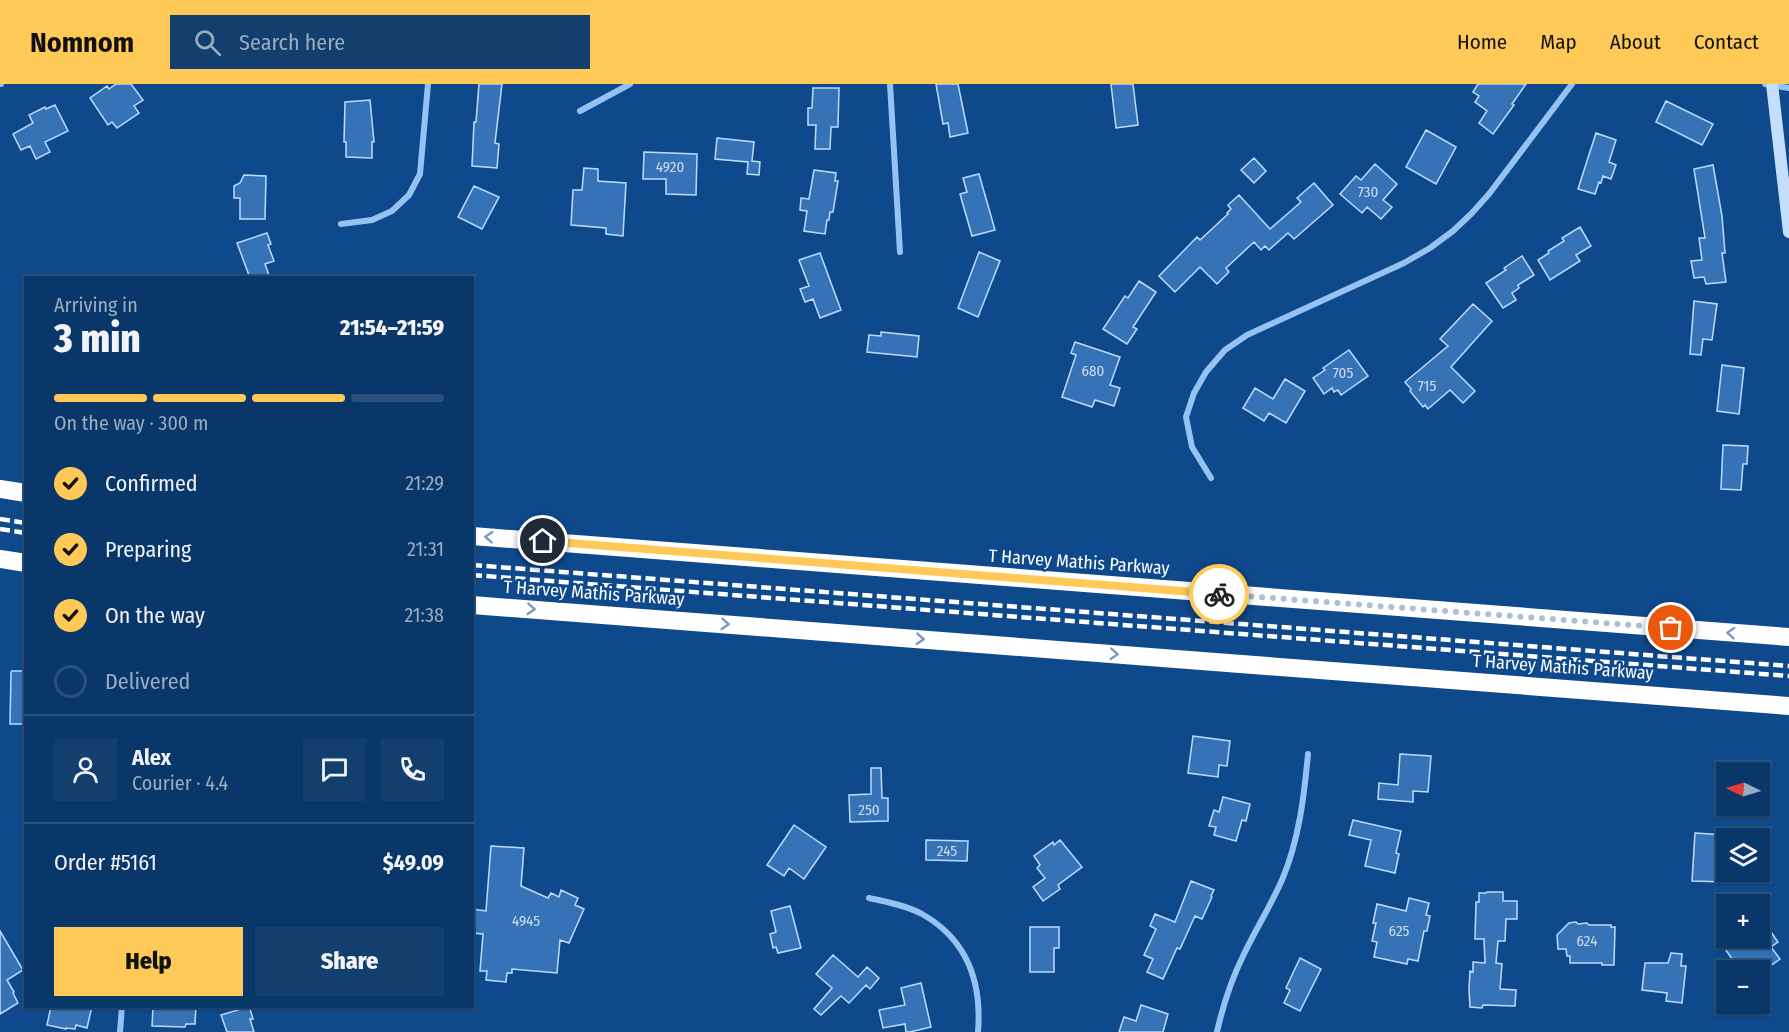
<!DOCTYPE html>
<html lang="en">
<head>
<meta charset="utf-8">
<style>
  body { margin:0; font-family:"Fira Sans Condensed",sans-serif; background:#133f6f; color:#f1f3f6; height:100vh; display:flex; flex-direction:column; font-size:22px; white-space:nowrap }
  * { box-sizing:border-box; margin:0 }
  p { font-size:20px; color:#99acc0 }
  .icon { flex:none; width:33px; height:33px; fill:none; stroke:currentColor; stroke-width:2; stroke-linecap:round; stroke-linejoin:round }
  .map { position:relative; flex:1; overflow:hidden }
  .details { position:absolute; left:24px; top:192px; width:450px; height:732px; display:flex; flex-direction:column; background:#0a3769; border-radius:0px; box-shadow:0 2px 4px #0004,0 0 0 2px #2a517d }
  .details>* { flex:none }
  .needle { width:39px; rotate:275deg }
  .tools { position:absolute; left:1716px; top:678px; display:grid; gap:12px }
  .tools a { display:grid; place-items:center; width:54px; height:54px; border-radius:0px; background:#0a3769; box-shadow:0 2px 4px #0004,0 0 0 2px #2a517d; font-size:30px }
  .pin { position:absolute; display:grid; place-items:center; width:51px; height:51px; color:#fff; margin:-26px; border:3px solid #fff; border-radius:50%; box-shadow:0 2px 6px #0007 }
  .courier { position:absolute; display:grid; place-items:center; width:60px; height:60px; margin:-30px; border:4px solid #ffc957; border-radius:50%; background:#fff; color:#222; box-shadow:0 2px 8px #0007 }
  .summary em { font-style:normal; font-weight:800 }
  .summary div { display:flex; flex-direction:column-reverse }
  .summary { display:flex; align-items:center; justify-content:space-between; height:102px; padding:0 30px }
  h1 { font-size:39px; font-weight:800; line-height:45px }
  .bar { display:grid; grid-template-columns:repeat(4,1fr); gap:9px 6px; align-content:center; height:72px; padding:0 30px }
  .bar i { height:8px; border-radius:4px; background:#2a517d }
  .bar .selected { background:#ffc957 }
  .bar p { grid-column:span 4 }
  .line { display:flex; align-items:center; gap:15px; padding:0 30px; border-top:2px solid #2a517d }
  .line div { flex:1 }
  .round { display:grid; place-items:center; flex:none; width:63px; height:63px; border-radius:0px; background:#133f6f }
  ol { padding:0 30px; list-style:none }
  li { display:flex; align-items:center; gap:18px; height:66px }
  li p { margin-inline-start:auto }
  li .icon { padding:6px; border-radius:50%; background:#ffc957; color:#111; stroke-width:4 }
  li:last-child { color:#99acc0 }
  li i { width:33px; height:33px; border:3px solid #2a517d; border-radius:50% }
  .action { display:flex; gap:12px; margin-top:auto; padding:12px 30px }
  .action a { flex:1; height:69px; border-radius:0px; background:#ffc957; color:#111; font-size:24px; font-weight:800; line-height:69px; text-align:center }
  .action a+a { background:#133f6f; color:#f1f3f6 }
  header { display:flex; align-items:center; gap:36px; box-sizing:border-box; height:84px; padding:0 30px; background:#ffc957; color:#111 }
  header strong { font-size:28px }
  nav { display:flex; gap:33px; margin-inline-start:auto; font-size:21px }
  .search { width:420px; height:54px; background:#133f6f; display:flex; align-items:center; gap:15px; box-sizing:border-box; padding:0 21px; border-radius:0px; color:#99acc0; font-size:22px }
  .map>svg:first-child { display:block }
  .building { fill:#3673b6; stroke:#bcdcfe; stroke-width:1.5 }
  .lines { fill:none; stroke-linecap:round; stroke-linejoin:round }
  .street { stroke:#95c2f3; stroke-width:6 }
  .secondary { stroke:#c4defd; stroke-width:12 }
  .highway { stroke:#fff; stroke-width:18 }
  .rail { stroke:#fff; stroke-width:4.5; stroke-dasharray:10 4.5; stroke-linecap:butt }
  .oneway { stroke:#7a9bc0 }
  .done { stroke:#abbfd7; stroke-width:6; stroke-dasharray:0 10.8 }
  .route { stroke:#ffc957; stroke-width:8 }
  .labels { text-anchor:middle; stroke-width:5; stroke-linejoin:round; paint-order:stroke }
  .number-label { font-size:15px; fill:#cddced }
  .street-label { font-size:18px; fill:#fff; stroke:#0e498c }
</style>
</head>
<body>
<header>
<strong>Nomnom</strong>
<div class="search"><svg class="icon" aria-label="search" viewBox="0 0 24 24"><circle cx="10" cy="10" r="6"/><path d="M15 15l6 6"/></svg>Search here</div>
<nav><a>Home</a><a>Map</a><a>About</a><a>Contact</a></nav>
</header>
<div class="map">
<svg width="1789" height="948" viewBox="0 0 1789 948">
  <rect width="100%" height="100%" fill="#0e498c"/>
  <path class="building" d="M116,0H131L143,16L134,22L139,29L117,44L112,38L108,41L90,14L107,2L109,5Z
    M479,0H502L495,59L499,60L497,84L472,82L474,38H476Z
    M936,0H958L968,49L950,53L948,39L943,40Z
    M1111,0H1133L1138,41L1116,44Z
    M1478,0H1526L1512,20L1514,21L1493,50L1479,39L1487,27L1475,18L1479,12L1473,8Z
    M813,4H839L838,43H831L830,65H815L816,41H808V24H812Z
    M370,16L374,58H372V74L346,73V58H344L345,18Z
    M1666,17L1713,40L1702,61L1656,38Z
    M55,21L68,47L45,58L50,68L36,75L30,62L21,66L13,50L33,39L29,31L45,23L46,25Z
    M1426,46L1456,63L1436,100L1406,83Z
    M1596,49L1616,56L1609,78L1616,81L1611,95L1603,92L1601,99L1599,98L1595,110L1578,105Z
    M717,54L754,58L752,77L760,78L759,91L747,90L748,78L715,75Z
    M644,68L697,70L696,111L666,110V95H643Z
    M1254,74L1266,87L1254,99L1241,86Z
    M1375,80L1397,100L1383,116L1392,123L1381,135L1367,123L1362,129L1340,110L1356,92L1361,96Z
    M1713,81L1722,132L1725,169H1722L1726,198L1706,200L1704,193L1694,194L1691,177L1702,176L1699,154H1705L1694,85Z
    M584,84L598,85V97L626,99L623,152L606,150V144L571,141L573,106H582Z
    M814,86L836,89L835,97H838L833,128H830L829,136H827L825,150L804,147L807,127L800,126L801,114L809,115Z
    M979,90L995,146L972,152L960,110L967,108L963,94Z
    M244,91L266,92L265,135H240V114H234V102L240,99Z
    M1314,99L1333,121L1294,155L1288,149L1269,166L1265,162L1261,166L1254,158L1226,184L1229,188L1217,200L1200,183L1175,208L1159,192L1197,153L1200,156L1228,130L1227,129L1231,125L1228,121L1239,111L1270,145L1301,118L1297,114Z
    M474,102L499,113L482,145L458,133Z
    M1580,143L1591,162L1576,171L1580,177L1550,196L1538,176L1549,169L1548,167L1564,157L1562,154Z
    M267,149L271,160L268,161L274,177L265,180L270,194H250L237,159Z
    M979,168L1000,177L978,233L958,224Z
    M820,169L841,226L820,234L813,215L805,218L800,205L809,202L799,176Z
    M1522,172L1534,191L1518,201L1519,204L1512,209L1516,216L1503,224L1486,199L1506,186L1504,184Z
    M1139,197L1156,208L1133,243L1137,245L1127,260L1103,245L1125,212L1128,214Z
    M1694,217L1717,220L1712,256L1703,255L1701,271L1690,270Z
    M1473,220L1492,237L1451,283L1475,307L1463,319L1450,306L1428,325L1425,321L1423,323L1410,307L1411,305L1405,298L1448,262L1440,255Z
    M881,248L919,252L917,273L867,268L869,251L881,252Z
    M1075,258L1120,273L1110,301L1120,304L1114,322L1095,316L1092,323L1062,313L1076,271L1071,269Z
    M1349,266L1368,292L1341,311L1338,306L1334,308L1332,304L1324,310L1313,294L1325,286L1323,284Z
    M1722,281L1744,284L1739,330L1717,327Z
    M1285,295L1305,307L1286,339L1269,329L1264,337L1243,324L1255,304L1273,315Z
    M1723,361L1748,362L1747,380H1743L1741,406L1721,405Z
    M12,587H26L25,640H10L11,588Z
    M1193,652L1230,657L1227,682L1219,681L1218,693L1188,689Z
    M1400,670L1431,672L1428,708L1413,707V718L1378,715L1379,699L1398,701Z
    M871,684H881L882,714H888V737L850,738L849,711L871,710Z
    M1223,713L1250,720L1246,737L1242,736L1236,757L1214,751L1216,743L1209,742L1214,726L1219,728Z
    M1353,736L1401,747L1396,769L1399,770L1395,789L1365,782L1371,756L1349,751Z
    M794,741L826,763L804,795L789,784L784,792L767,781Z
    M1695,749L1725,751L1724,768L1726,769V798L1692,797Z
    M926,756L968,757L967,777L926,776Z
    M1060,756L1082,783L1058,801L1060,805L1043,817L1033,803L1045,794L1037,784L1040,781L1034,772L1053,758L1054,761Z
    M491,762L524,764L521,802L548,814L551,809L559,813L561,806L578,814L575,821L584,825L569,859L560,856L557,889L512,885V889H507L506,898L486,896L487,887H480L483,850L472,849V825L486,827Z
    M1191,797L1214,806L1211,812L1212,813L1202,835L1195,832L1180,865L1177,864L1163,895L1147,888L1153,875L1144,871L1156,845L1150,842L1155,830L1175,838Z
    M1487,808H1503V817H1517V835H1506L1505,857H1498L1496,879L1502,880L1500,905L1516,906L1515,922L1483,921L1482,924L1470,923L1469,905L1470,887L1473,888V878L1485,879L1484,855H1475L1476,818H1479V809H1486Z
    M1409,814L1429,819L1426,831L1430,832L1427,847H1424L1418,877L1408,875L1407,880L1374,873L1377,858L1372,857L1376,839H1373L1377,820L1406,827Z
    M790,822L801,864L778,869L776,863L773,864L770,850L776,848L771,827Z
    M1576,838L1578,840L1587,839L1589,841H1611V843H1615L1614,881H1602V879H1570V872H1567L1566,865H1558L1557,851L1569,839Z
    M1030,843H1059V864H1054V888H1030Z
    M1769,845L1778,858L1771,863L1780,875L1766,885L1763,881L1755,886H1740L1725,865L1741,854H1760V851Z
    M0,847L23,886L7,896L14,908L13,909L18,919L0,930Z
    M1671,869L1682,870L1681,882H1686L1682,919L1666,917L1667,909L1642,906L1645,879H1668Z
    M833,871L858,893L867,883L879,894L870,905L866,901L849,919L841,912L821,931L814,925L832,904L816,890Z
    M1300,874L1321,885L1300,927L1284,919L1290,906L1286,904Z
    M921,899L931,943L910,948H906L905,940L883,944L879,926L905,921L901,904Z
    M1141,921L1168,930L1163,948H1119L1124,933L1136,937Z
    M51,922H92L87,944L76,941L75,945L66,944V945L47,941Z
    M153,922H196L195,940H186L185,943L152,942Z
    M237,922H249L253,935H250L254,948H227L221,931L238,926Z"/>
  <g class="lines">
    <path class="street" d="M0,0H1
      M890,0L900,168
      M1765,0L1789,4
      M580,27L630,0
      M341,140L372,136L392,127L409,111L420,90L428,0
      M1211,394L1192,363L1186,333L1194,309L1206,288L1225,266L1247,251L1404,179L1430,164L1453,147L1472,129L1489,110L1572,0
      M869,814C886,818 906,821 922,830C968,856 982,898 978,948
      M120,948L122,922
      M1217,948C1223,921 1232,894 1244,870C1256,845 1271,821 1282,796C1299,756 1304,713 1308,670"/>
    <path class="secondary" d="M1772,0L1789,148"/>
    <path class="highway" d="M0,405L26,409
      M472,452L1789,553
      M0,475L26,479
      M472,521L1789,622"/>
    <path class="rail" d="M0,435L26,439
      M0,445L26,449
      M472,481L1789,582
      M472,491L1789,592"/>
  </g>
  <defs><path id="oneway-chevron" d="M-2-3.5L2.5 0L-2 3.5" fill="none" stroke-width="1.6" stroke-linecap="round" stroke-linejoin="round" transform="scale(1.5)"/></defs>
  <g class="oneway">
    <use href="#oneway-chevron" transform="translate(489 453) rotate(-176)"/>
    <use href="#oneway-chevron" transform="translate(531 525) rotate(4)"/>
    <use href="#oneway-chevron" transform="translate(725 540) rotate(4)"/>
    <use href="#oneway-chevron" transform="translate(1731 549) rotate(-176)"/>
    <use href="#oneway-chevron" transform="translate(920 555) rotate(4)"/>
    <use href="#oneway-chevron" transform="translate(1114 570) rotate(4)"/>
  </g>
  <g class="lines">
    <path class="done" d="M1219,510L1671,544"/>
    <path class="route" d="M543,457L1219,510"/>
  </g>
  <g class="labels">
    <g class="number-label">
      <text x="670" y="88">4920</text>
      <text x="1368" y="113">730</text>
      <text x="1093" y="292">680</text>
      <text x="1343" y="294">705</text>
      <text x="1427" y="307">715</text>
      <text x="869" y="731">250</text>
      <text x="947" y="772">245</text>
      <text x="526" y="842">4945</text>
      <text x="1399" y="852">625</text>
      <text x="1587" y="862">624</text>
    </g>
    <g class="street-label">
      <text transform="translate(1079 478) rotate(4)" y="6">T Harvey Mathis Parkway</text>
      <text transform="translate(594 509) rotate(4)" y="6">T Harvey Mathis Parkway</text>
      <text transform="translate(1563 583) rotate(4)" y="6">T Harvey Mathis Parkway</text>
    </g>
  </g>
</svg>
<div class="tools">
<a><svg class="needle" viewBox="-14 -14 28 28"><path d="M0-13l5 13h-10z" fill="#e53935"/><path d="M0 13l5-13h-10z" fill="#99acc0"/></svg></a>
<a><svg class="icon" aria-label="layers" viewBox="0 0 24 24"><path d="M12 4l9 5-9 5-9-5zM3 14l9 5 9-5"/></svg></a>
<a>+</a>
<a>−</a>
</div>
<div class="pin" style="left:1671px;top:544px;background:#ea580c"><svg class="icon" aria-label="bag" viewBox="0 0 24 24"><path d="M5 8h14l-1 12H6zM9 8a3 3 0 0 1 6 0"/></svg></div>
<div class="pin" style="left:543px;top:457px;background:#1f2937"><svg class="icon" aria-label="home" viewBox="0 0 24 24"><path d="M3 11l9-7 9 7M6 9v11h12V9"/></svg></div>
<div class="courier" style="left:1219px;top:510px"><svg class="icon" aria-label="bike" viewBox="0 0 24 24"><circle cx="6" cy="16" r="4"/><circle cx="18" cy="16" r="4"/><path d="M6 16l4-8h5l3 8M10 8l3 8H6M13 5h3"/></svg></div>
<section class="details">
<div class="summary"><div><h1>3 min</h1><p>Arriving in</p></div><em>21:54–21:59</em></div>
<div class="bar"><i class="selected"></i><i class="selected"></i><i class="selected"></i><i></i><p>On the way · 300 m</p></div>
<ol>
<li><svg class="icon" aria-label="check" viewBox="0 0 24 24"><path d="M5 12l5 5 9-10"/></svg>Confirmed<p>21:29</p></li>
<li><svg class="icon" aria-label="check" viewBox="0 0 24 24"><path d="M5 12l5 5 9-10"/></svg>Preparing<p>21:31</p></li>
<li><svg class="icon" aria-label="check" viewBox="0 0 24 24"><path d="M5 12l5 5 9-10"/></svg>On the way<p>21:38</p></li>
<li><i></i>Delivered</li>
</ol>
<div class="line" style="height:108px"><a class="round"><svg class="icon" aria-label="person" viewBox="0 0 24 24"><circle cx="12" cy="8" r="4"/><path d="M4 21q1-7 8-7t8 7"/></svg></a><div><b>Alex</b><p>Courier · 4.4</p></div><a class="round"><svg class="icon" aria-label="chat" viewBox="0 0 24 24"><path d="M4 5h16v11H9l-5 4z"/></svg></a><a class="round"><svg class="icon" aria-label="phone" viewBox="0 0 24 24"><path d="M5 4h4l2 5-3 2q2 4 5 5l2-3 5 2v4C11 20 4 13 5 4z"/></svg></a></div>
<div class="line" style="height:78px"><div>Order #5161</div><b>$49.09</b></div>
<div class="action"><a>Help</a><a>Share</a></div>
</section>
</div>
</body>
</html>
